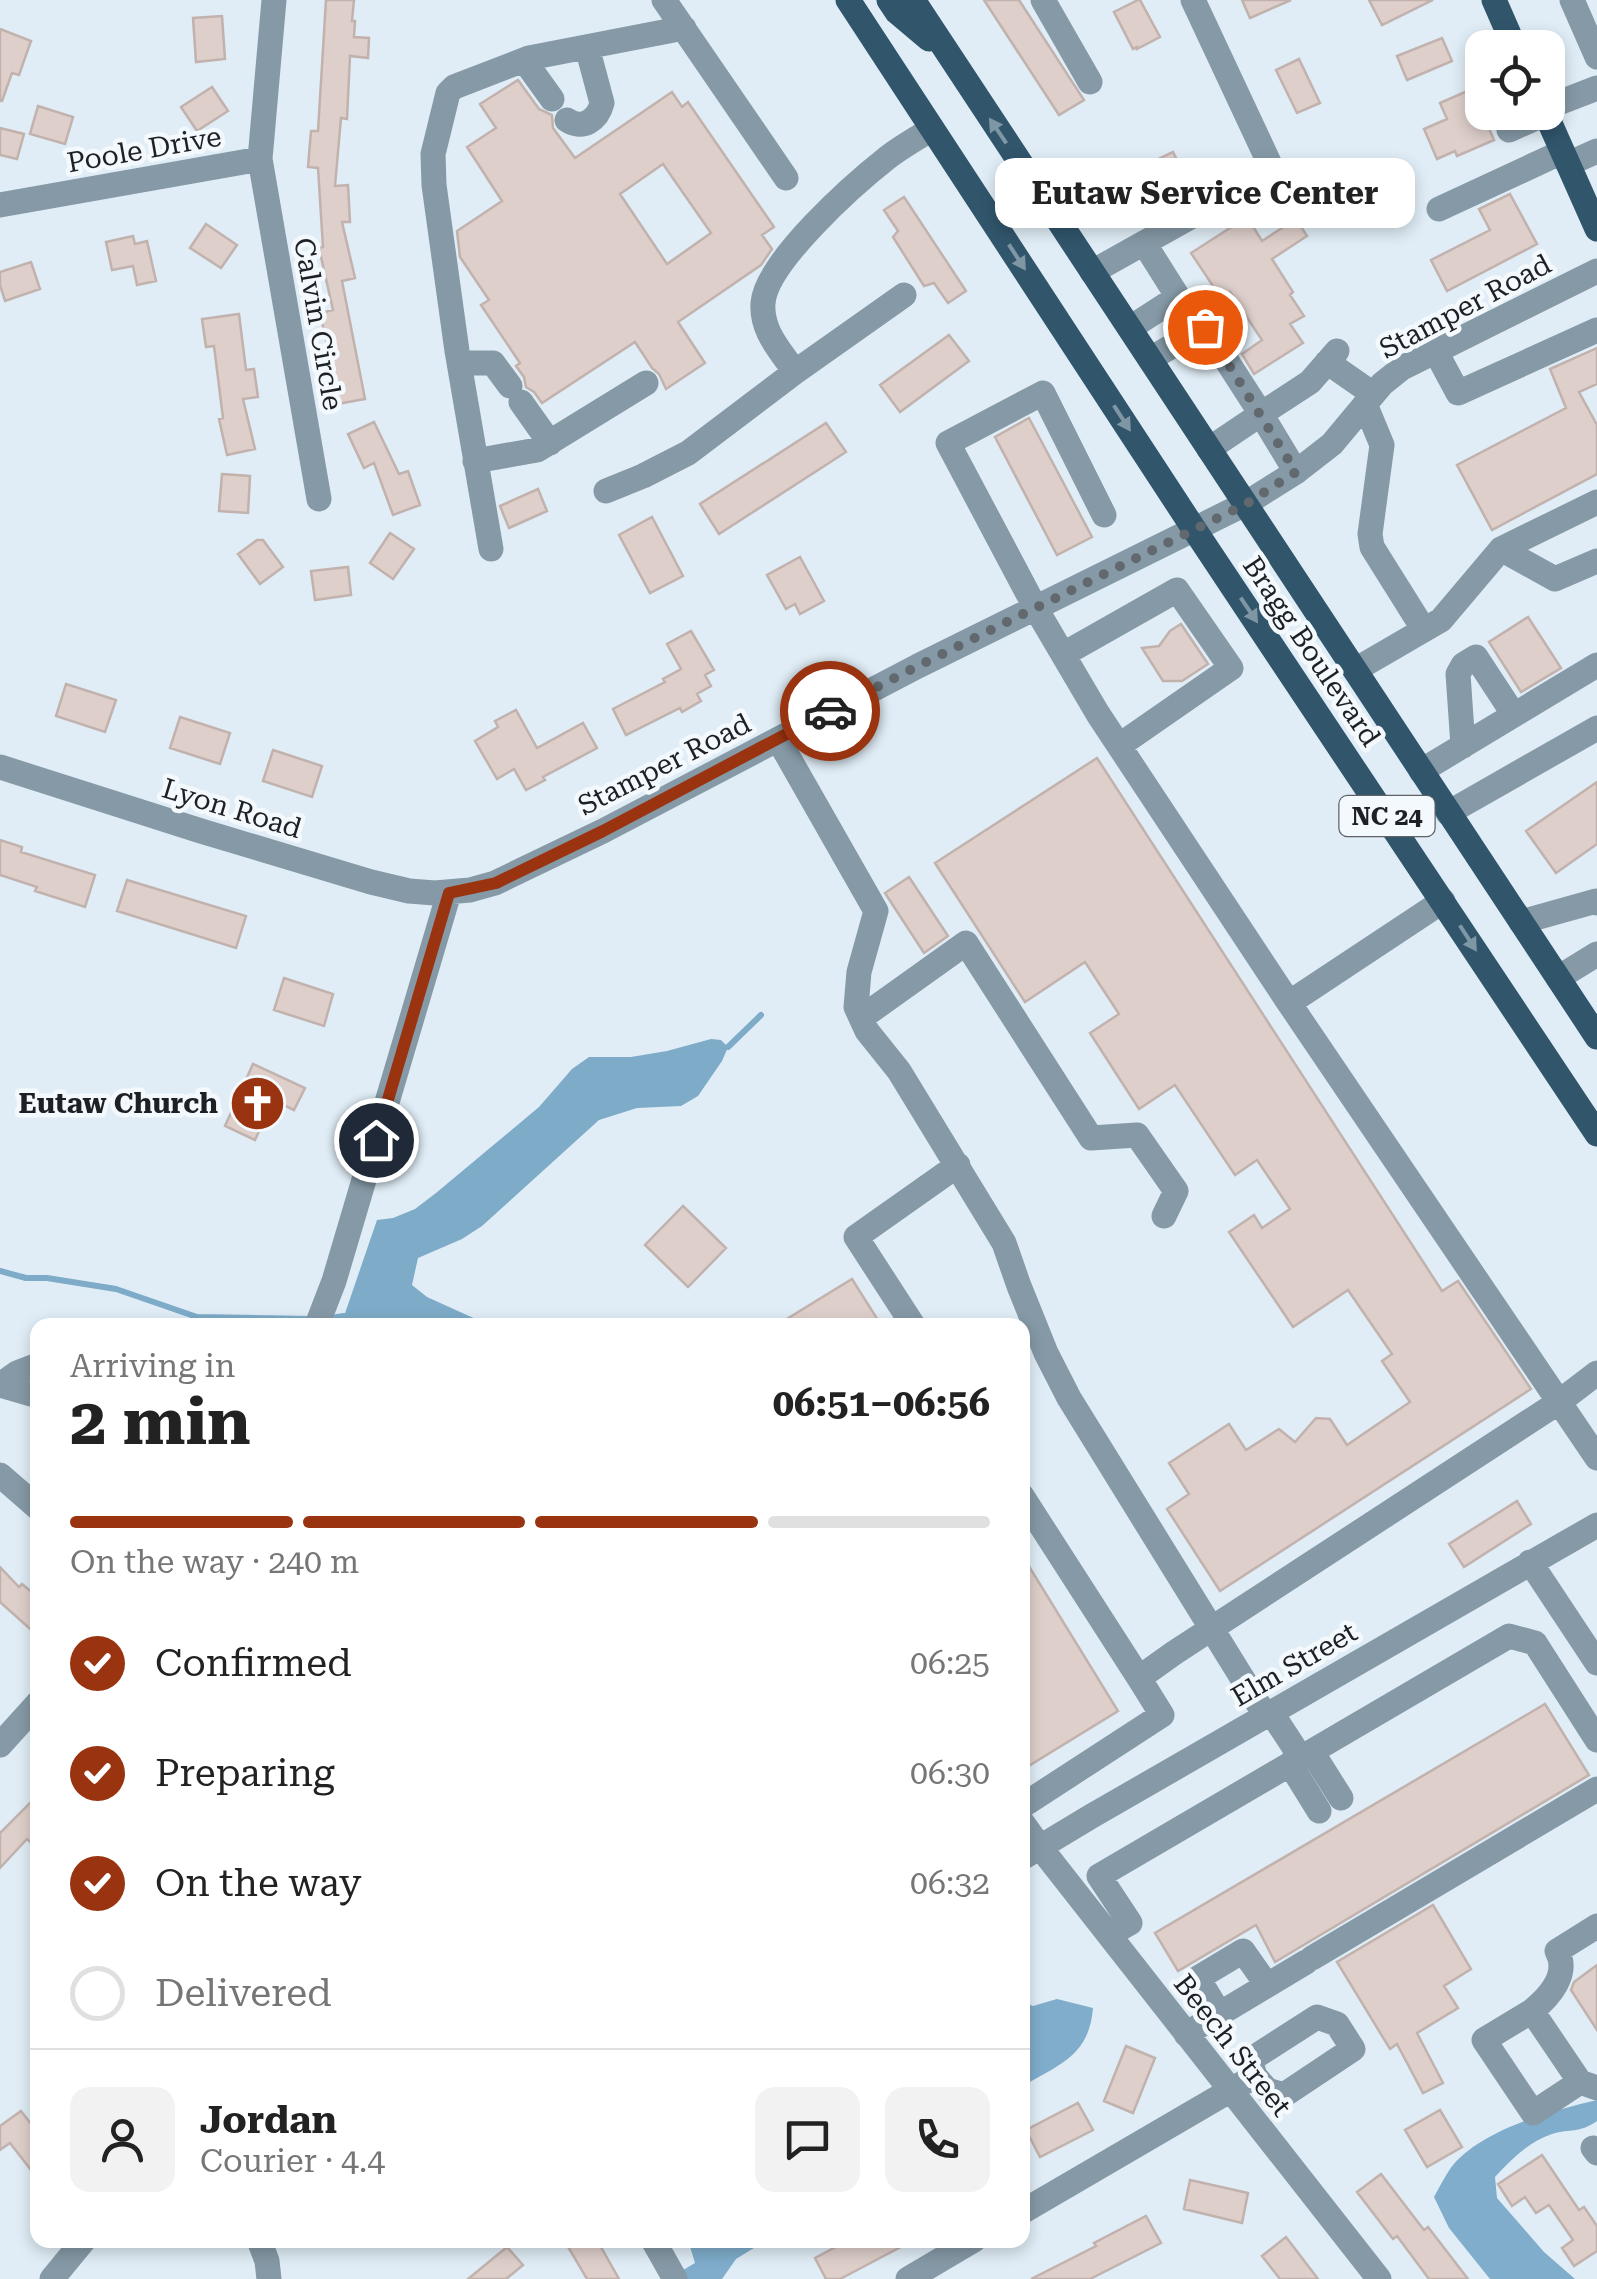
<!DOCTYPE html>
<html lang="en">
<head>
<meta charset="utf-8">
<style>
  body { margin:0; font-family:"Roboto Serif",serif; background:#f2f2f2; color:#222; height:100vh; display:flex; flex-direction:column; font-size:38px; white-space:nowrap }
  * { box-sizing:border-box; margin:0 }
  p { font-size:32px; color:#767676 }
  .icon { flex:none; width:55px; height:55px; fill:none; stroke:currentColor; stroke-width:2; stroke-linecap:round; stroke-linejoin:round }
  .map { position:relative; flex:1; overflow:hidden }
  .details { position:absolute; left:30px; top:1318px; width:1000px; height:930px; display:flex; flex-direction:column; background:#fff; border-radius:20px; box-shadow:0 5px 15px #0003 }
  .details>* { flex:none }
  .buttons { position:absolute; left:1465px; top:30px; display:grid; gap:20px }
  .buttons a { display:grid; place-items:center; width:100px; height:100px; border-radius:20px; background:#fff; box-shadow:0 5px 15px #0003; font-size:50px }
  .pin { position:absolute; display:grid; place-items:center; width:85px; height:85px; color:#fff; margin:-42px; border:5px solid #fff; border-radius:50%; box-shadow:0 2px 10px #0007 }
  .courier { position:absolute; display:grid; place-items:center; width:100px; height:100px; margin:-50px; border:8px solid #9a3410; border-radius:50%; background:#fff; color:#222; box-shadow:0 2px 12px #0007 }
  .bubble { position:absolute; height:70px; border-radius:20px; background:#fff; box-shadow:0 5px 15px #0003; font-size:32px; font-weight:700; line-height:70px; text-align:center }
  .headline em { font-style:normal; font-weight:700 }
  .headline div { display:flex; flex-direction:column-reverse }
  .headline { display:flex; align-items:center; justify-content:space-between; height:170px; padding:0 40px }
  h1 { font-size:65px; font-weight:700; line-height:75px }
  .bar { display:grid; grid-template-columns:repeat(4,1fr); gap:15px 10px; align-content:center; height:120px; padding:0 40px }
  .bar i { height:12px; border-radius:8px; background:#e0e0e0 }
  .bar .selected { background:#9a3410 }
  .bar p { grid-column:span 4 }
  .line { display:flex; align-items:center; gap:25px; padding:0 40px; border-top:2px solid #e0e0e0 }
  .line div { flex:1 }
  .round { display:grid; place-items:center; flex:none; width:105px; height:105px; border-radius:20px; background:#f2f2f2 }
  ol { padding:0 40px; list-style:none }
  li { display:flex; align-items:center; gap:30px; height:110px }
  li p { margin-inline-start:auto }
  li .icon { padding:10px; border-radius:50%; background:#9a3410; color:#fff; stroke-width:4 }
  li:last-child { color:#767676 }
  li i { width:55px; height:55px; border:5px solid #e0e0e0; border-radius:50% }
  .map>svg:first-child { display:block }
  .forest { fill:#7fadcb }
  .water { fill:#7dabc8 }
  .lines { fill:none; stroke-linecap:round; stroke-linejoin:round }
  .stream { stroke:#7dabc8; stroke-width:6 }
  .building { fill:#decfca; stroke:#c1b2ae; stroke-width:2.5; fill-rule:evenodd }
  .minor { stroke:#8599a6; stroke-width:25 }
  .major { stroke:#31556b; stroke-width:25 }
  .oneway { fill:#7f97a5 }
  .done { stroke:#61686e; stroke-width:10; stroke-dasharray:0 18 }
  .route { stroke:#9a3410; stroke-width:12 }
  .labels { text-anchor:middle; stroke-width:9; stroke-linejoin:round; paint-order:stroke }
  .shield { fill:#f4f9fd; stroke:#5e6266; stroke-width:2.5 }
  .shield-label { font-size:25px; font-weight:bold; fill:#1d2125 }
  .street-label { font-size:28px; fill:#1d2125; stroke:#f4f9fd }
  .poi-label { font-size:28px; font-weight:bold; fill:#1d2125; stroke:#f4f9fd; text-anchor:end }
</style>
</head>
<body>
<div class="map">
<svg width="1597" height="2279" viewBox="0 0 1597 2279">
  <rect width="100%" height="100%" fill="#e0edf6"/>
  <path class="forest" d="M1057,1999L1093,2008C1089,2056 1060,2064 1023,2086V2002L1033,2006Z
    M1597,2100V2121C1578,2134 1571,2128 1552,2134C1528,2142 1511,2160 1495,2177L1497,2198L1544,2252L1575,2279H1490L1449,2228L1434,2197C1439,2188 1444,2178 1450,2169C1479,2130 1551,2111 1597,2100Z
    M688,2240H767L736,2259L722,2279H668L695,2263Z"/>
  <path class="water" d="M711,1039L721,1040L728,1047L722,1061L698,1096L681,1106L637,1108L599,1120L482,1226L462,1239L418,1258L412,1285L427,1297L489,1325H341L377,1220L393,1218L415,1209L436,1193L539,1107L572,1069L589,1057H631L667,1051Z"/>
  <g class="lines">
    <path class="stream" d="M728,1047L761,1015
      M0,1271L26,1278H47L116,1289L197,1317L312,1319
      M325,1319L344,1316L351,1325"/>
  </g>
  <path class="building" d="M326,0H354L352,21H355L354,37L369,38L368,58L350,56L347,119L341,118L335,186L348,185L350,222H342L355,278L342,281L365,399L337,404L329,369L332,368L320,313L333,310L319,248L323,247L318,168L308,167L311,131H318Z
    M984,0H1019L1084,100L1059,115Z
    M1138,0H1140L1160,37L1137,49V47L1133,49L1114,12Z
    M1242,0H1291L1250,18Z
    M1369,0H1433L1382,25Z
    M222,16L225,59L196,62L193,18Z
    M0,29L31,41L19,75L12,73L2,101H0Z
    M1442,38L1452,61L1407,80L1397,56Z
    M1299,59L1320,103L1297,113L1276,70Z
    M518,80L539,109L552,115L553,128L575,158L672,92L682,107L688,102L774,227L762,235L772,249L761,265L678,322L705,363L666,389L659,374L652,368L635,342L542,403L534,392L526,387L524,377L516,366L520,363L481,305L489,300L460,257L457,231L502,201L467,147L496,128L480,104ZM663,164L711,233L667,264L620,194Z
    M212,87L228,111L197,131L181,107Z
    M1472,89L1494,140L1457,156L1455,151L1437,159L1424,129L1447,119L1440,103Z
    M38,106L73,117L65,144L30,134Z
    M0,128L24,134L17,159L0,155Z
    M1173,152L1191,188L1150,208L1132,172Z
    M1225,160L1232,175L1216,184L1208,168Z
    M1510,194L1537,244L1447,291L1431,260L1490,230L1479,209Z
    M904,197L966,291L948,303L934,283L924,286L893,237L898,231L884,210Z
    M1247,217L1262,241L1296,219L1307,236L1272,259L1293,292L1290,295L1304,316L1290,324L1303,343L1254,374L1242,354L1262,340L1230,292L1221,298L1191,253Z
    M206,224L237,245L221,268L190,248Z
    M133,236L135,244L147,241L156,281L137,285L133,266L112,270L106,242Z
    M31,262L40,289L5,301L0,285V272Z
    M239,314L246,370L254,369L258,397L243,399L255,449L227,455L219,419L223,418L214,346L206,347L202,319Z
    M949,335L969,361L900,412L880,385Z
    M1597,348V384L1579,392L1597,425V474L1492,530L1457,465L1566,408L1550,369Z
    M1029,418L1092,537L1057,555L995,437Z
    M374,422L399,474L408,471L420,505L393,515L374,463L364,468L348,434Z
    M826,423L846,452L719,534L700,504Z
    M222,474L250,476L248,513L219,511Z
    M538,489L547,511L509,528L500,506Z
    M652,517L683,576L650,593L619,535Z
    M390,533L414,549L393,579L370,563Z
    M257,540H263L283,567L260,584L238,554Z
    M800,557L824,601L800,614L795,604L786,609L767,575Z
    M348,567L351,595L315,600L311,571Z
    M1528,617L1561,668L1521,692L1489,642Z
    M1181,624L1208,664L1182,681H1163L1142,648L1159,646L1170,631Z
    M691,631L714,670L705,675L711,686L697,694L701,701L682,712L680,708L626,735L613,709L665,682L663,679L681,669L667,644Z
    M66,684L116,700L105,732L56,716Z
    M516,710L537,748L583,723L597,748L543,777L545,780L526,790L514,769L497,779L475,741L498,727L495,721Z
    M180,717L230,733L220,764L170,748Z
    M273,750L322,766L312,797L263,781Z
    M1097,758L1442,1291L1458,1281L1531,1389L1220,1591L1167,1509L1189,1494L1169,1463L1229,1424L1246,1450L1279,1429L1295,1442L1316,1418L1330,1419L1347,1445L1410,1402L1382,1361L1392,1354L1348,1290L1293,1327L1229,1232L1254,1215L1262,1228L1290,1209L1257,1160L1235,1175L1175,1085L1139,1109L1090,1033L1119,1014L1085,962L1025,1002L935,863Z
    M1597,782V844L1556,873L1526,831Z
    M0,840L22,847L21,852L95,875L85,907L35,891L37,887L0,875Z
    M909,877L948,936L924,953L885,893Z
    M127,880L246,916L236,948L117,911Z
    M284,978L333,994L324,1026L274,1010Z
    M253,1064L305,1088L294,1110L273,1100L255,1140L225,1126Z
    M683,1206L726,1248L688,1287L645,1245Z
    M852,1279L881,1325H777Z
    M1517,1501L1531,1524L1464,1567L1449,1544Z
    M1022,1555L1118,1711L1022,1770Z
    M0,1567L19,1587L22,1584L38,1597V1636L0,1602Z
    M1545,1704L1589,1775L1275,1962L1256,1925L1178,1971L1155,1933Z
    M38,1795V1849L27,1839L0,1868V1833Z
    M1433,1905L1471,1969L1444,1986L1458,2008L1417,2033L1443,2083L1423,2093L1397,2044L1390,2049L1337,1962Z
    M1597,1965V2030L1571,1990L1574,1982Z
    M1126,2046L1155,2058L1133,2113L1104,2101Z
    M1078,2103L1093,2130L1040,2157L1026,2130Z
    M1440,2110L1462,2147L1427,2167L1405,2130Z
    M21,2111L38,2133V2179L10,2143L0,2150V2126Z
    M1542,2155L1579,2210L1584,2207L1597,2226V2251L1574,2266L1562,2248L1573,2240L1549,2205L1536,2213L1525,2197L1512,2206L1498,2184Z
    M1381,2174L1424,2230L1428,2227L1468,2279H1429L1397,2236L1393,2239L1357,2192Z
    M1190,2180L1248,2193L1242,2223L1184,2209Z
    M1146,2216L1161,2243L1090,2279H1031L1096,2246L1094,2243Z
    M1286,2237L1318,2279H1280L1262,2256Z
    M564,2240H597L619,2279H587Z
    M849,2240H914L840,2279H826L815,2258Z
    M507,2247L523,2265L506,2279H468Z"/>
  <g class="lines">
    <path class="minor" d="M274,0L260,159L319,499
      M664,0L786,178
      M1043,0L1090,82
      M1572,0L1597,57
      M524,60L552,99
      M1548,107L1597,88
      M567,120C583,131 598,119 602,103L587,47
      M1509,130L1545,114
      M1568,164L1597,151
      M0,205L260,159
      M1439,209L1562,152
      M1092,272L1273,171L1193,0
      M904,295L795,372C780,350 761,331 763,303C766,262 854,184 887,158C901,147 917,138 932,129
      M1130,328L1178,297L1144,243
      M1435,350L1458,393L1597,330
      M1150,359L1205,327L1261,414L1310,382L1337,351
      M1327,362L1373,394
      M459,363H493L510,386
      M521,402L550,443
      M1365,404L1382,445L1370,534L1372,547L1424,630
      M1209,449L1261,414L1296,472
      M475,461L537,450L646,383
      M606,491L643,476L688,453L795,372
      M1104,515L1043,393L948,443L1035,607L1098,714L1289,1003
      M491,549L457,351L434,185L433,154L448,93L454,87L529,58L684,28
      M1501,549L1555,579L1597,561
      M1064,654L1177,590L1231,668L1120,745
      M1355,670L1441,620L1501,549L1597,502
      M778,739L876,911L859,972L856,1007L867,1031L899,1071L1004,1243L1019,1286L1046,1353L1069,1398L1265,1715
      M1463,746L1458,674L1463,665L1476,657L1514,715
      M0,767L201,831L371,882L409,891L435,893L470,890L495,883L603,831L918,666L1245,504L1296,472L1332,444L1382,384L1402,368L1597,271
      M1421,771L1597,665
      M1448,813L1597,728
      M1443,901L1289,1003L1597,1458
      M1521,922L1596,901L1597,903
      M1558,978L1597,954
      M861,1018L966,943L1091,1138L1137,1135L1176,1191L1164,1216
      M317,1325L334,1281L449,893
      M913,1325L856,1237L958,1165
      M0,1385L17,1373L38,1365
      M0,1385L38,1396
      M0,1475L38,1508
      M1022,1496L1139,1678
      M1530,1562L1597,1663
      M1271,1712L1301,1758
      M0,1745L38,1703
      M1312,1752L1341,1798
      M1290,1764L1319,1811
      M1022,1806L1162,1715L1139,1678L1174,1653L1559,1402L1597,1373
      M1022,1822L1040,1847L1379,2279
      M1022,1858L1090,1817L1597,1525
      M1597,1926L1557,1951C1570,1974 1549,1997 1532,2011L1580,2082L1597,2088
      M1109,1935L1130,1923L1099,1876L1509,1636L1535,1643L1597,1740
      M1312,1958L1597,1789
      M1532,2011L1484,2040L1533,2113L1580,2082
      M1219,2013L1198,1978L1243,1951L1267,1985
      M1186,2034L1306,1962
      M1593,2148L1597,2153
      M1022,2212L1255,2076L1267,2090L1284,2095L1353,2049L1337,2024L1317,2017L1250,2060L1255,2076
      M259,2240L267,2261L269,2279
      M653,2240L675,2279
      M52,2279L84,2240
      M908,2279L974,2240"/>
    <path class="major" d="M848,0L1194,529L1597,1134
      M889,0L897,12L929,39
      M913,0L1597,1037
      M1494,0L1515,48
      M1545,112L1597,229"/>
  </g>
  <defs><path id="oneway-solid" d="M-6-.8H1V-3.2L6.5 0L1 3.2V.8H-6Z" transform="scale(2.5)"/></defs>
  <g class="oneway">
    <use href="#oneway-solid" transform="translate(998 131) rotate(-124)"/>
    <use href="#oneway-solid" transform="translate(1017 257) rotate(57)"/>
    <use href="#oneway-solid" transform="translate(1122 418) rotate(57)"/>
    <use href="#oneway-solid" transform="translate(1249 610) rotate(56)"/>
    <use href="#oneway-solid" transform="translate(1468 938) rotate(57)"/>
  </g>
  <g class="lines">
    <path class="done" d="M830,711L918,666L1246,504L1296,472L1205,327"/>
    <path class="route" d="M376,1140L449,893L496,883L603,831L830,711"/>
  </g>
  <defs>
    <symbol id="church-disc" viewBox="-11 -11 22 22"><circle r="9.5" fill="#9a3410" stroke="#f4f9fd"/><path d="M-1.2-6h2.4v3.5h3.3v2.4h-3.3V6h-2.4V-.1h-3.3v-2.4h3.3Z" fill="#fff"/></symbol>
  </defs>
  <g fill-rule="evenodd">
    <use href="#church-disc" x="226" y="1072" width="63" height="63"/>
  </g>
  <g class="labels">
    <rect class="shield" x="1339.5" y="796" width="95" height="40" rx="8"/>
    <g class="shield-label">
      <text x="1387" y="825">NC 24</text>
    </g>
    <g class="street-label">
      <text transform="translate(144 149) rotate(-10)" y="10">Poole Drive</text>
      <text transform="translate(1465 306) rotate(-28)" y="10">Stamper Road</text>
      <text transform="translate(319 324) rotate(80)" y="10">Calvin Circle</text>
      <text transform="translate(1312 651) rotate(56)" y="10">Bragg Boulevard</text>
      <text transform="translate(664 764) rotate(-27)" y="10">Stamper Road</text>
      <text transform="translate(232 808) rotate(17)" y="10">Lyon Road</text>
      <text transform="translate(1294 1664) rotate(-30)" y="10">Elm Street</text>
      <text transform="translate(1233 2045) rotate(52)" y="10">Beech Street</text>
    </g>
    <g class="poi-label">
      <text x="218" y="1113">Eutaw Church</text>
    </g>
  </g>
</svg>
<div class="buttons">
<a><svg class="icon" aria-label="locate" viewBox="0 0 24 24"><circle cx="12" cy="12" r="6"/><path d="M12 2v4M12 18v4M2 12h4M18 12h4"/></svg></a>
</div>
<div class="pin" style="left:1205px;top:327px;background:#ea580c"><svg class="icon" aria-label="bag" viewBox="0 0 24 24"><path d="M5 8h14l-1 12H6zM9 8a3 3 0 0 1 6 0"/></svg></div>
<div class="pin" style="left:376px;top:1140px;background:#1f2937"><svg class="icon" aria-label="home" viewBox="0 0 24 24"><path d="M3 11l9-7 9 7M6 9v11h12V9"/></svg></div>
<div class="courier" style="left:830px;top:711px"><svg class="icon" aria-label="car" viewBox="0 0 24 24"><path d="M5 17H2v-5l4-1 3-4h7l3 4 3 1v5h-3M9 17h6M6 11h13"/><circle cx="7" cy="17" r="2"/><circle cx="17" cy="17" r="2"/></svg></div>
<div class="bubble" style="left:995px;top:158px;width:420px">Eutaw Service Center</div>
<section class="details">
<div class="headline"><div><h1>2 min</h1><p>Arriving in</p></div><em>06:51–06:56</em></div>
<div class="bar"><i class="selected"></i><i class="selected"></i><i class="selected"></i><i></i><p>On the way · 240 m</p></div>
<ol>
<li><svg class="icon" aria-label="check" viewBox="0 0 24 24"><path d="M5 12l5 5 9-10"/></svg>Confirmed<p>06:25</p></li>
<li><svg class="icon" aria-label="check" viewBox="0 0 24 24"><path d="M5 12l5 5 9-10"/></svg>Preparing<p>06:30</p></li>
<li><svg class="icon" aria-label="check" viewBox="0 0 24 24"><path d="M5 12l5 5 9-10"/></svg>On the way<p>06:32</p></li>
<li><i></i>Delivered</li>
</ol>
<div class="line" style="height:180px"><a class="round"><svg class="icon" aria-label="person" viewBox="0 0 24 24"><circle cx="12" cy="8" r="4"/><path d="M4 21q1-7 8-7t8 7"/></svg></a><div><b>Jordan</b><p>Courier · 4.4</p></div><a class="round"><svg class="icon" aria-label="chat" viewBox="0 0 24 24"><path d="M4 5h16v11H9l-5 4z"/></svg></a><a class="round"><svg class="icon" aria-label="phone" viewBox="0 0 24 24"><path d="M5 4h4l2 5-3 2q2 4 5 5l2-3 5 2v4C11 20 4 13 5 4z"/></svg></a></div>
</section>
</div>
</body>
</html>
